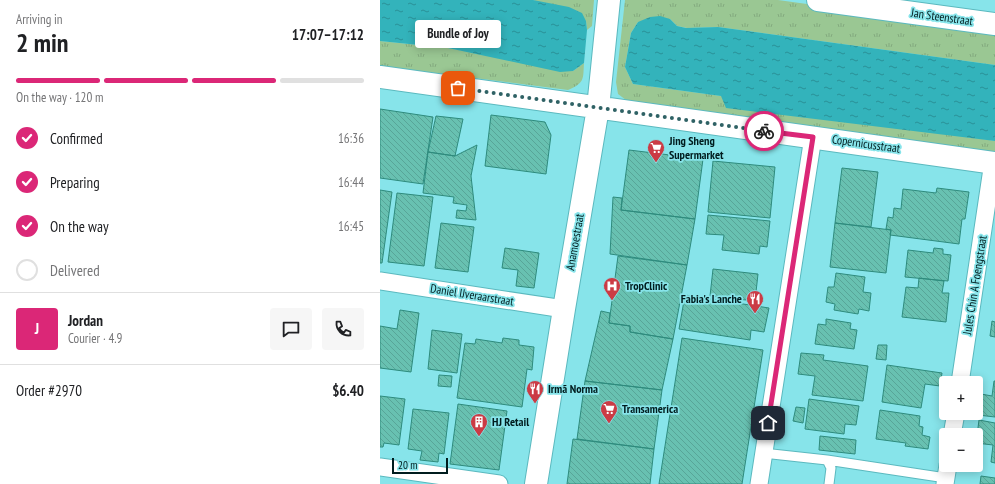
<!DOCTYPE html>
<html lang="en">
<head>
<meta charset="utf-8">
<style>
  body { margin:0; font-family:"PT Sans Narrow",sans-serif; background:#f6f6f6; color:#202124; height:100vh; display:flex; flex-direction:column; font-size:15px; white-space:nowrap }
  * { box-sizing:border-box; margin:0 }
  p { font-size:13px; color:#757577 }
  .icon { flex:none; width:22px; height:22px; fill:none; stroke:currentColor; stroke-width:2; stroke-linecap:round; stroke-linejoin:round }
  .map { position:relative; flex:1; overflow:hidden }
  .details { display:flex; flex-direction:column; background:#fff; width:380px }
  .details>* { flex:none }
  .fabs { position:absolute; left:559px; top:376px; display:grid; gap:8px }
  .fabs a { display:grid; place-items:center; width:44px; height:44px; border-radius:4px; background:#fff; box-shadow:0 2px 10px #0003; font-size:20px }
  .scale { position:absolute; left:12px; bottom:10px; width:56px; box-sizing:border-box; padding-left:4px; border:2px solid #001c1e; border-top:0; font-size:11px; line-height:14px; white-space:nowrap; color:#001c1e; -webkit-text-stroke:3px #87e4ea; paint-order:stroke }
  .pin { position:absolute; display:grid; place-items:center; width:34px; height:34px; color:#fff; margin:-17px; border-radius:8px; box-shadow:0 2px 6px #0006 }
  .courier { position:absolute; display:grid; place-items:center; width:40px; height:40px; margin:-20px; border:3px solid #db2777; border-radius:50%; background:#fff; color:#222; box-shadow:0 1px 5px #0007 }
  .bubble { position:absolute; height:28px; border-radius:4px; background:#fff; box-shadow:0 2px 10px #0003; font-size:13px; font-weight:600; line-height:28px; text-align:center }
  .head em { font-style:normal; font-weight:600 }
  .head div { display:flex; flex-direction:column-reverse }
  .head { display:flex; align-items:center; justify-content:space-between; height:68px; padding:0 16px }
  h1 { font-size:26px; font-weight:600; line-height:30px }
  .bar { display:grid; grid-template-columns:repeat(4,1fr); gap:6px 4px; align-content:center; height:48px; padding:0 16px }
  .bar i { height:5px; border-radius:3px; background:#e0e0e0 }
  .bar .active { background:#db2777 }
  .bar p { grid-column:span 4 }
  .line { display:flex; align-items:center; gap:10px; padding:0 16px; border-top:1px solid #e0e0e0 }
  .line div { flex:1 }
  .round { display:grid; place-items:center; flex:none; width:42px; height:42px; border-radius:4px; background:#f6f6f6 }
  ol { padding:0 16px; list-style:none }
  li { display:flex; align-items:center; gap:12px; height:44px }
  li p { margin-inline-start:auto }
  li .icon { padding:4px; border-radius:50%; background:#db2777; color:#fff; stroke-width:4 }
  li:last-child { color:#757577 }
  li i { width:22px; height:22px; border:2px solid #e0e0e0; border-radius:50% }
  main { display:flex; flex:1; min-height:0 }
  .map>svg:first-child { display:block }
  .grass { fill:url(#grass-tufts) }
  .water { fill:url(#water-ripples) }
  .building { fill:url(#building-back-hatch); stroke:#2e8b7d }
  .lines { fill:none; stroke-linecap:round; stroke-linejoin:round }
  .lane-casing { stroke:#5bb9bf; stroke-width:11 }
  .street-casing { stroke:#5bb9bf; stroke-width:19 }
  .secondary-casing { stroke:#5bb9bf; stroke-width:24 }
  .lane { stroke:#fff; stroke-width:9 }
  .street { stroke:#fff; stroke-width:17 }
  .secondary { stroke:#fff; stroke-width:22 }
  .done { stroke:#2f6265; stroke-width:4; stroke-dasharray:0 7.2 }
  .route { stroke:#db2777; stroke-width:5 }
  .labels { text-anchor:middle; stroke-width:3.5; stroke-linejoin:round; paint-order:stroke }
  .street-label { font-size:12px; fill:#001c1e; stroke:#87e4ea }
  .poi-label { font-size:12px; font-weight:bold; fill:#001c1e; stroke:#87e4ea; text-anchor:start }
</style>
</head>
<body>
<main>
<section class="details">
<div class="head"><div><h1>2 min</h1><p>Arriving in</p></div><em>17:07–17:12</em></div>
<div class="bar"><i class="active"></i><i class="active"></i><i class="active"></i><i></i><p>On the way · 120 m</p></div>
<ol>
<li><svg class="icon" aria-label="check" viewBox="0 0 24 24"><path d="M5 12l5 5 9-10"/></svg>Confirmed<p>16:36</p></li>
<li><svg class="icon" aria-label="check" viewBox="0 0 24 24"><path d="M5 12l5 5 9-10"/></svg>Preparing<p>16:44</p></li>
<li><svg class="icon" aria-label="check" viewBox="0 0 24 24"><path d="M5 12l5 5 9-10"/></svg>On the way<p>16:45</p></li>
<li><i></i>Delivered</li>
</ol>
<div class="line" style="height:72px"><b class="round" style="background:#db2777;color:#fff">J</b><div><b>Jordan</b><p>Courier · 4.9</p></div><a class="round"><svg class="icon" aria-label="chat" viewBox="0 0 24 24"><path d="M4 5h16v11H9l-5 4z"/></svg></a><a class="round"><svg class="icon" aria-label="phone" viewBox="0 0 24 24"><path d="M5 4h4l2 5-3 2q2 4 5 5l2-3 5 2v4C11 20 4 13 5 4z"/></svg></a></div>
<div class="line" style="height:52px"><div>Order #2970</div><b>$6.40</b></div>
</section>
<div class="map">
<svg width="615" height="484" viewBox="0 0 615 484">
  <defs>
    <pattern id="grass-tufts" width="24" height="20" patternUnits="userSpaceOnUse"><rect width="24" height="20" fill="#9ac793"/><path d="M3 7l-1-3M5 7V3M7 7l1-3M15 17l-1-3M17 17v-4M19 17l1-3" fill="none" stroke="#83aa7e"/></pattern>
    <pattern id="water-ripples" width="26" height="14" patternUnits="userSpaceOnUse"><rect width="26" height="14" fill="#33b3bb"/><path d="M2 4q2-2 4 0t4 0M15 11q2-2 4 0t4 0" fill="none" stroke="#299197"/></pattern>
    <pattern id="building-back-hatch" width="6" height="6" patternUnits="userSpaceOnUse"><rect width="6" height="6" fill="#68c1b1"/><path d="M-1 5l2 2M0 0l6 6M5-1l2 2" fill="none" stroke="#58a598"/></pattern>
  </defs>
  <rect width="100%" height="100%" fill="#87e4ea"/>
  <path class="grass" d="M153,0H214L212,26L207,30L206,21Z
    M245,0H398L615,30V65L338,27L307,28L297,26L290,19L258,22L251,33L245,67L253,84L341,96L615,141V154L246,100L238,94L236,82Z
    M0,41L68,48L193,71L204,63C203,79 205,83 188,90L0,66Z"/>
  <path class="water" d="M0,0H153L189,7L202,13L206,21L207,30L204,63L193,71L180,72L68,48L0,41Z
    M280,16L290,19L297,26L306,28L338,27L615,65V141L346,108L341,96L253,84L245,67L251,33L258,22L270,17Z"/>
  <path class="building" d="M0,109L53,117L43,184L0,178Z
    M111,115L165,122L171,135L166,174L105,166Z
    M56,116L83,119L75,156L48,152Z
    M97,145L91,176L96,220L76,218L77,210L86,211L87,205L73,203L74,197L43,193L48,152L75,156Z
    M249,150L323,159L315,219L241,210Z
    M333,161L395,167L390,218L328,212Z
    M462,168L498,172L491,227L455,223Z
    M557,188L589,192L585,219H582L579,244L510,235L511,230L506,229L508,217L513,218L514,208L521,209L523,189L556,193Z
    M0,190L12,192L2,263H0Z
    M17,193L53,197L44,266L8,262Z
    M233,197L242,198L241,210L315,219L307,265L230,254Z
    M328,215L390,221L387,247L380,246L379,254L342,250L344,235L326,234Z
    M61,223L94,227L88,272L55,268Z
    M455,223L511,230L506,273L450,267Z
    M125,248L159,253L154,288L136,286L138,270L122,268Z
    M554,248L563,249V254L571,255L568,281L525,277L528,250L553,253Z
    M238,256L307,265L293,339L250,332V326L229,323Z
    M333,269L378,274L375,301L330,296Z
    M456,273L485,277L483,292L491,293L489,311L479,309L478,314L454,310L455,304L446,302L448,287H454Z
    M539,278L564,281L562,293H569L566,322L522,317L526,287L538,288Z
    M305,295L389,308L384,332L371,330L370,340L299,329Z
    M20,310L39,313L31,372L0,368V326L17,329Z
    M221,311L230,313L229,323L250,326V332L293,339L282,390L205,381Z
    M446,319L471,323L470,329L477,330L474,349L435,344L438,324L446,325Z
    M612,321L615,322V337L610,336Z
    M52,330L82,334L77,373L48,369Z
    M123,338L139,340V345L154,347L152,370L147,369L142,407L77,398L85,343L95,344L96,339L122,343Z
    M302,338L383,350L362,484H279Z
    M498,345H507L506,360L496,359Z
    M421,353L444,355L443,360L488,366L483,401L432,395L435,376L418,374Z
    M507,365L562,373L560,386L545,384L541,408L502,402Z
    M59,375L72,376L71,387L58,386Z
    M205,381L282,390L274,449L197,439Z
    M614,381H615V417L598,415L601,394L612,396Z
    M0,396L25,399L19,445L4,443L3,447H0Z
    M429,399L479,406L476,425L465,424L464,434L425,429Z
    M78,404L127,411L119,470L70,464Z
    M416,407L425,408L423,423L413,421Z
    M33,409L69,413L64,454L59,453L58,462L40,460L42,451L28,449Z
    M500,410L540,416L539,426L543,427L542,435L550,437L548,449L525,446L526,443L496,439Z
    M599,420L615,423V463L611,462L613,445L596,443Z
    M440,436L476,440L475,454L439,450Z
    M193,439L274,449L270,484H187Z
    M601,476L615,478V484H600Z"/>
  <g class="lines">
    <defs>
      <path id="lane" d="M383,453L447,460L451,468L449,484
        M447,460L566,478"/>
      <path id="street" d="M0,281L184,309
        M580,383L613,162
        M572,435L576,413
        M0,467L119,484
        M379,484L433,137
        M565,484L568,465"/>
      <path id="secondary" d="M438,0L615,24
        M0,77L615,163
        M156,484L184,309L218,108L229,0"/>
    </defs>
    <use href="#lane" class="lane-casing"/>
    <use href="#street" class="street-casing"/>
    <use href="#secondary" class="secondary-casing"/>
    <use href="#lane" class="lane"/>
    <use href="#street" class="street"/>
    <use href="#secondary" class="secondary"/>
  </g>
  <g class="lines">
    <path class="done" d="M78,88L384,131"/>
    <path class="route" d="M384,131L433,137L388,423"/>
  </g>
  <defs>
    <symbol id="supermarket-pin" viewBox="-11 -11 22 30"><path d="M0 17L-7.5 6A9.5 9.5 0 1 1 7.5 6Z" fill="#cb3b45" stroke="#87e4ea"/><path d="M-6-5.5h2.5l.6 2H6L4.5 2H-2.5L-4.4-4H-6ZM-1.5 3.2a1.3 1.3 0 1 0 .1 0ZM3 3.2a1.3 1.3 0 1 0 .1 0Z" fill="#fff"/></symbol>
    <symbol id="hospital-pin" viewBox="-11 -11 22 30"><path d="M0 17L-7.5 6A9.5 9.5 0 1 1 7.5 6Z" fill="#cb3b45" stroke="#87e4ea"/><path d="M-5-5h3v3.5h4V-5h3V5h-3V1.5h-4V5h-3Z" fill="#fff"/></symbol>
    <symbol id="restaurant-pin" viewBox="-11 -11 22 30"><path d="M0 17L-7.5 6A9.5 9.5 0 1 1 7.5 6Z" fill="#cb3b45" stroke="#87e4ea"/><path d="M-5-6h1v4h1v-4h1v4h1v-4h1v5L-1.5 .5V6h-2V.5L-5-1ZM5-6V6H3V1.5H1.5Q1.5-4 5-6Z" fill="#fff"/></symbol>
    <symbol id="building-pin" viewBox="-11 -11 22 30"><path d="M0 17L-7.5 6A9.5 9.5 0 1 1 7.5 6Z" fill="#cb3b45" stroke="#87e4ea"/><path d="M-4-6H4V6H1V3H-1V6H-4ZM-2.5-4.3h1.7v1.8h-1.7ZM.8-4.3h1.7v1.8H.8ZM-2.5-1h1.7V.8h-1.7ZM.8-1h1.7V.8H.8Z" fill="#fff"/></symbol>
  </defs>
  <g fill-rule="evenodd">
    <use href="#supermarket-pin" x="266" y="138" width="20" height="27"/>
    <use href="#hospital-pin" x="222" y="276" width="20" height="27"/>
    <use href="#restaurant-pin" x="365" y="289" width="20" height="27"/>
    <use href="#restaurant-pin" x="145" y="379" width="20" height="27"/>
    <use href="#supermarket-pin" x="219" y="399" width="20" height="27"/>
    <use href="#building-pin" x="89" y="412" width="20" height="27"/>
  </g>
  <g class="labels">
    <g class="street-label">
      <text transform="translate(562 17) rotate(8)" y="4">Jan Steenstraat</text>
      <text transform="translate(486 144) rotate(8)" y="4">Copernicusstraat</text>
      <text transform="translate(195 242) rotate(-80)" y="4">Anamoestraat</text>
      <text transform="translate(595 285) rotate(-81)" y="4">Jules Chin A Foengstraat</text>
      <text transform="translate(92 295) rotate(9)" y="4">Daniel IJveraarstraat</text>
    </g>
    <g class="poi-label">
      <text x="289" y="145">Jing Sheng<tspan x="289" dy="14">Supermarket</tspan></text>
      <text x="245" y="290">TropClinic</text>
      <text x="362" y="303" text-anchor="end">Fabia's Lanche</text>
      <text x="168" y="393">Irmã Norma</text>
      <text x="242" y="413">Transamerica</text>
      <text x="112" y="426">HJ Retail</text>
    </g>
  </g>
</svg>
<div class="fabs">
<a>+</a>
<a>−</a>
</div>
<div class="scale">20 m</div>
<div class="pin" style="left:78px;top:88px;background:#ea580c"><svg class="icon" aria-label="bag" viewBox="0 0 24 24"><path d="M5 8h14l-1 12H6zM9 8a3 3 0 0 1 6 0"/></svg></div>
<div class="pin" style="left:388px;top:423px;background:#1f2937"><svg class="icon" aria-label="home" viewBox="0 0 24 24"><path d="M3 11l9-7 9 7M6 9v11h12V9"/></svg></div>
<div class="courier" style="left:384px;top:131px"><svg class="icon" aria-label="bike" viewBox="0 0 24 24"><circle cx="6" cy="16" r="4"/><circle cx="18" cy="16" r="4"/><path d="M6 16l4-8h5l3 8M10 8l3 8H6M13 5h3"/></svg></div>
<div class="bubble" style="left:35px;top:20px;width:86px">Bundle of Joy</div>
</div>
</main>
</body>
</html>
